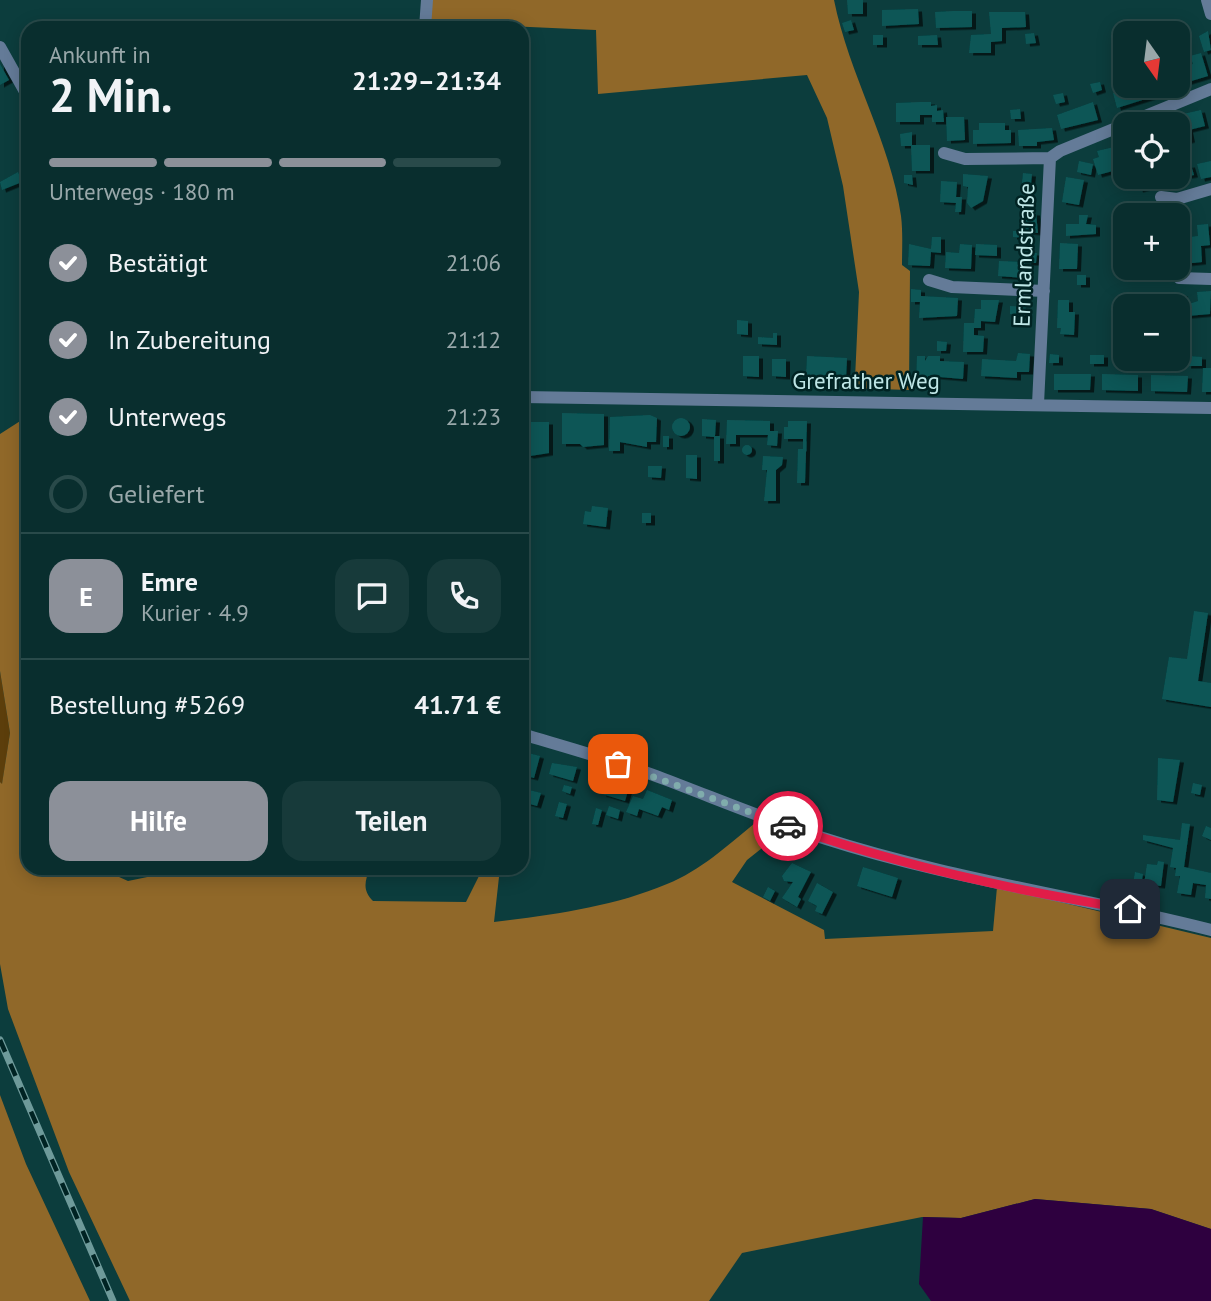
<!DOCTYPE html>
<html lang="de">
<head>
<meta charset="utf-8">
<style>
  body { margin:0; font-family:"PT Sans",sans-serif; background:#173a3a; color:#f1f3f6; height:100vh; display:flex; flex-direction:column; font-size:26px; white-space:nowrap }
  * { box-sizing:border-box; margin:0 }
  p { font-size:23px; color:#99a8aa }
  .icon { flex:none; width:38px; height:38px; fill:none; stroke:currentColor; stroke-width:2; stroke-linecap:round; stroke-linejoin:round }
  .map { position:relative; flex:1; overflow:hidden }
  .panel { position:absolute; left:21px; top:21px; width:508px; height:854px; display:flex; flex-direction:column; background:#092e2e; border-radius:21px; box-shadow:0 4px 18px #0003,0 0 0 2px #294a4a }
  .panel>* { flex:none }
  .needle { width:46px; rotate:166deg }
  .tools { position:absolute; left:1113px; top:21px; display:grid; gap:14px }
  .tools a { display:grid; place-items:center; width:77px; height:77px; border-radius:14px; background:#092e2e; box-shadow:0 4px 18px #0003,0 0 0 2px #294a4a; font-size:35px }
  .pin { position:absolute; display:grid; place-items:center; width:60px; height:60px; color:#fff; margin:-30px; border-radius:14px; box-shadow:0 4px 10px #0006 }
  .courier { position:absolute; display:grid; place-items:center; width:70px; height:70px; margin:-35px; border:5px solid #e11d48; border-radius:50%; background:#fff; color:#222; box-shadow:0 2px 9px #0007 }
  .head em { font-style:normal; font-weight:700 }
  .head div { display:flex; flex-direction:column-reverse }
  .head { display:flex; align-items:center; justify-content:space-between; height:119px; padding:0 28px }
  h1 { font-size:46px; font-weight:700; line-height:52px }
  .bar { display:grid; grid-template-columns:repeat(4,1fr); gap:10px 7px; align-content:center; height:84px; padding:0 28px }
  .bar i { height:9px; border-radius:5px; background:#294a4a }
  .bar .selected { background:#8c9099 }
  .bar p { grid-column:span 4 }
  .line { display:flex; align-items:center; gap:18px; padding:0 28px; border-top:2px solid #294a4a }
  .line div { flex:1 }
  .round { display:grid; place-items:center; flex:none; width:74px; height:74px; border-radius:21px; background:#173a3a }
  ol { padding:0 28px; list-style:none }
  li { display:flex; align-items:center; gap:21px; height:77px }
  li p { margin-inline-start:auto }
  li .icon { padding:7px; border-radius:50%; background:#8c9099; color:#fff; stroke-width:4 }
  li:last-child { color:#99a8aa }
  li i { width:38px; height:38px; border:4px solid #294a4a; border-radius:50% }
  .primary-button { display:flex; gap:14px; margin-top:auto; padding:14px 28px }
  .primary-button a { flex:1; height:80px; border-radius:21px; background:#8c9099; color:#fff; font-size:28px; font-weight:700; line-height:80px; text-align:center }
  .primary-button a+a { background:#173a3a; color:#f1f3f6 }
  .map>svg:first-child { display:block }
  .green { fill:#5c3e0b }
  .forest { fill:#906829 }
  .water { fill:#2e003f }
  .building { fill:#0b5656; filter:url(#shadow) }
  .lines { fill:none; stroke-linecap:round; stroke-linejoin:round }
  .street { stroke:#647b98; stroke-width:12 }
  .rail-casing { stroke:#6e9a9a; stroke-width:7 }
  .rail { stroke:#002323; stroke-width:4.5; stroke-dasharray:13; stroke-linecap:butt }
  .done { stroke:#80acac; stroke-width:7; stroke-dasharray:0 12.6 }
  .route { stroke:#e11d48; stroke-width:9 }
  .labels { text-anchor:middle; stroke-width:5; stroke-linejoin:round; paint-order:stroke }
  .street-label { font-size:23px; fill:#bfe7e7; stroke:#002323 }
</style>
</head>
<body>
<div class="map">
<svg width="1211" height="1301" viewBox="0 0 1211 1301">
  <defs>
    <filter id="shadow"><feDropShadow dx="4" dy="2.5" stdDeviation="0" flood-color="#0009"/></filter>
  </defs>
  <rect width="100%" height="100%" fill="#0c3d3d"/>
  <path class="green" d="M0,671L10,733L2,785L0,782Z"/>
  <path class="forest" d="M424,0H834C849,75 891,143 901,216C903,232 902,249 902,265L910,271L909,390L847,388L855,379L859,292L843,186L827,118L807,75L598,94L596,30L422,22Z
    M28,416V868H99L128,881L191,868H370C365,881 362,890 373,901L466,902L483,868H500L494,922C551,915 613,907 667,884C700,871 728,845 755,823L781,833L747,860L732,882L824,930L825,939L993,931L997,887L1211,938V1229L1151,1209L1035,1199L961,1218L922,1217L742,1253L709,1301H130L69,1172L8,1009L0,964V782L2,784L10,733L0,671V434Z
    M0,1095L26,1164L90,1301H0Z"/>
  <path class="water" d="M1035,1199L1151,1209L1211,1229V1301H931L919,1284L923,1217L961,1218Z"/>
  <path class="building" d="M847,0H863V14H848Z
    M918,9L919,24L882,26V10Z
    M953,11H972V27L936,28L935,12Z
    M989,12H1025L1026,27L1002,28V41L991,42V53H969L971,35L991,34Z
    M851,20L854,30L845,32L842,23Z
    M1208,31L1211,50L1204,52L1199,36Z
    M1034,33L1036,43L1026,44L1025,34Z
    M873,35H883V45H873Z
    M937,35L938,45H918V36Z
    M1201,53L1208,76L1178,85V68L1193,64L1190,56Z
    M0,64L9,80L0,85Z
    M1100,82L1102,90L1093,93L1090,84Z
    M1149,86L1152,97L1117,108L1113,93L1135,86Z
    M1063,93L1065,102L1056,104L1053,95Z
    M920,102H931V106L937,105V111L943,110L944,122H932V115H920V122H896V103Z
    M1093,102L1098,120L1061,129L1057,115Z
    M1020,109L1021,119H1011L1010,110Z
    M1201,110L1205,126L1189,130L1191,140L1184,142L1181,130L1187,129L1183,114Z
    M946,117H964L965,140L947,141Z
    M979,123H1005V130H1011V143L973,144V130H979Z
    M1052,128L1054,140L1037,142V146H1019L1018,130Z
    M912,132V145H930V171H912L911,146H901L900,134Z
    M1114,147L1120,169L1098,175L1093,159L1099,157L1097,151Z
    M1079,161L1093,164L1091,175L1077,172Z
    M1211,161V177L1201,179L1197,164Z
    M1182,162L1186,177L1168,182L1166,177H1178V163Z
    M1191,165L1194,175L1188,176L1186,166Z
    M18,172L22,182L2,190L0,182Z
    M1023,173L1032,174L1031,184L1022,183Z
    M963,174L988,176L983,201L971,208L967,203L968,187L963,186Z
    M904,175H912L913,185L904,183Z
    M1066,177L1084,180L1079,205L1062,202Z
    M1135,177H1155L1157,185L1139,190Z
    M941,181L957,182L956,197H962L961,212H955L956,203L940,202Z
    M1148,205L1150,211L1138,215L1136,209Z
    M1021,212L1036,213L1038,233L1029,232V238L1013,237V231H1019Z
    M1079,215H1088L1086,224L1096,225V234L1066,236V224H1079Z
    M1208,224L1210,245L1201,246L1202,262L1183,264L1181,238L1198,236L1197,225Z
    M932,237H941V253L931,252L930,266L908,265L909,244L931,249Z
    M1060,243L1078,244L1077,269H1059Z
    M960,244L972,245L971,269L945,268L946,252L959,253Z
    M976,244L997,245V256L975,255Z
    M1028,253H1037L1036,263H1027Z
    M999,261L1025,262L1024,278L998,276Z
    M1077,275H1086V285H1077Z
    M24,284L28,285V299H23Z
    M911,289L921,290V296L958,298L957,316L919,318L920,302H911Z
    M1211,291L1210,314L1187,316V314H1178V306H1169L1168,294H1184V304L1192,303L1198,301L1197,292Z
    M981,300H999L995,322L981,321V328H974V335L984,336L983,352H963L964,323H974L975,309H981Z
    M1058,300H1069V312H1075L1074,335L1060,334L1061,328H1057Z
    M1010,306L1026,307L1025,316L1010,314Z
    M737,320L748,321V335L737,334Z
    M20,327L28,328V341H23Z
    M773,333H777V345L758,344V337L773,338Z
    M937,341L947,342L946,351H937Z
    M1018,353L1030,354L1029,372H1017V378L981,376L982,359L1016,361Z
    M1050,354L1059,355V363H1049Z
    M1090,355H1104V364H1090Z
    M743,356H759V377L743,376Z
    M807,356L847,358L846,379L806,377Z
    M917,356H925V361L928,356H940V361L964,362L963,379L928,376V382H916Z
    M1188,356L1202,357V366H1187Z
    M772,359H786V377L772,376Z
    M1137,359H1152L1151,365H1137Z
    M1203,368H1211V392H1202Z
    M1054,374H1091L1090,390H1054Z
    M1102,374L1138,375V391L1102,390Z
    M1151,375L1188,376L1187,392L1151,391Z
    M562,413L604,414V445L583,447L580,444H562Z
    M650,415L657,418L656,442H647V447L620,442V451H609L610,417Z
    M672 427a9 9 0 1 1 18 0a9 9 0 1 1-18 0Z
    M702,419L716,420L715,436H720V461H714V437L702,436Z
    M727,420L770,421V431H778L777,446L767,445L768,435H736V444H726Z
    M788,421H807L805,483H797L798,449H803V439H784V427H788Z
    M522,422H549V453L530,456L522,453Z
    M663,436H669V447H663Z
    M742 450a5 5 0 1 1 10 0a5 5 0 1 1-10 0Z
    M686,455H697V479L686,478Z
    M763,456L783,457L782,465L776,470V501H764L767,470H762Z
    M648,466H662L661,478L648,477Z
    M592,506L608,508L606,527L583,524L585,511L591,512Z
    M642,513H651V523H642Z
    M1194,611L1208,613L1198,681L1211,683V707L1162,699L1169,657L1187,659Z
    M524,752L540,756L534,778L522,775Z
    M1158,758L1180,760L1173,802L1157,800Z
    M552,763L577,767L573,781L549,774Z
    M607,777L615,779L614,782L630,784L625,801L602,794Z
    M1193,783L1202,785L1200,795L1191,793Z
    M564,785L572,787L570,794L562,791Z
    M529,790L541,793L537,806L526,803Z
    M647,790L672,800L669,810L662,807L658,816L639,809L637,816L626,812L633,796L643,799Z
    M559,802L567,804L563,818L555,816Z
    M609,806L620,810L618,819L606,815Z
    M596,808L602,810L598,825L592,824Z
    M1182,823L1190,824L1184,867L1211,873V899L1205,898L1206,885L1193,883L1191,895L1177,893L1180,876H1175L1176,868L1170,867L1173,848L1143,840V835L1180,840Z
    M1206,826L1211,828V840L1202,836Z
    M1158,861L1164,862L1161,886L1144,884L1147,864L1157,865Z
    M792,863L811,872L798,897L801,899L797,907L782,898L793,882L784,881L782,876Z
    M863,867L898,878L892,897L857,886Z
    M1135,872L1143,874L1140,892L1132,890Z
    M817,883L833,892L822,914L815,911L817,906L808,901Z
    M768,887L775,891L770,901L763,897Z"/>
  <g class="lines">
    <path class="street" d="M1207,0L1211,14
      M425,28L427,0
      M0,47L28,97
      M944,153L965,159L1050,158
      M1161,197L1177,199L1211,189
      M1179,278L1211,279
      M929,280L952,287L1044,291
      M522,397L1211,408
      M1038,404L1050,158L1060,151L1211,89
      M522,734C569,748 617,761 664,779C717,799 769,821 823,838C950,879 1082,897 1211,930"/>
    <defs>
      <path id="rail" d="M0,1040L113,1301"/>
    </defs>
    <use href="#rail" class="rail-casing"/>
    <use href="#rail" class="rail"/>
  </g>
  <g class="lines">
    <path class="done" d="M618,764L788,826"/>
    <path class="route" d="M788,826C898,865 1016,891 1130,909"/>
  </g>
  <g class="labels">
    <g class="street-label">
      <text transform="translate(1024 255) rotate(-88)" y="8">Ermlandstraße</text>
      <text x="866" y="389">Grefrather Weg</text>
    </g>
  </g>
</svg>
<div class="tools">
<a><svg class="needle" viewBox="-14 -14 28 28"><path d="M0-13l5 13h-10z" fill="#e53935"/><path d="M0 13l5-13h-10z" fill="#99a8aa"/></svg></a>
<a><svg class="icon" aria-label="locate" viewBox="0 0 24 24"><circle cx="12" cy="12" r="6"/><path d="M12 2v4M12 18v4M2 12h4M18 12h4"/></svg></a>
<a>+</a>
<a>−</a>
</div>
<div class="pin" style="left:618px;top:764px;background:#ea580c"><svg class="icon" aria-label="bag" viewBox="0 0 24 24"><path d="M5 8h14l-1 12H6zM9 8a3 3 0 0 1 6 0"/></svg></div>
<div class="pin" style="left:1130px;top:909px;background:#1f2937"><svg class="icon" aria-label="home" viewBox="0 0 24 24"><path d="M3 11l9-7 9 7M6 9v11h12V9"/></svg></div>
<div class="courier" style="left:788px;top:826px"><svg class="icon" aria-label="car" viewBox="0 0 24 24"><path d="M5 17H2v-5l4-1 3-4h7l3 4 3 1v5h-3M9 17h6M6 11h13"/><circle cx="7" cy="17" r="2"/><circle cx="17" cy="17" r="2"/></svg></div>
<section class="panel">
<div class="head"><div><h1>2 Min.</h1><p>Ankunft in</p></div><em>21:29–21:34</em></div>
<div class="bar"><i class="selected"></i><i class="selected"></i><i class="selected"></i><i></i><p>Unterwegs · 180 m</p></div>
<ol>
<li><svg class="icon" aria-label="check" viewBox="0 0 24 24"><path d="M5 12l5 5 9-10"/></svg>Bestätigt<p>21:06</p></li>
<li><svg class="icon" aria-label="check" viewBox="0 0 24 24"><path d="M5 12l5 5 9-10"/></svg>In Zubereitung<p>21:12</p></li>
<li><svg class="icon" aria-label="check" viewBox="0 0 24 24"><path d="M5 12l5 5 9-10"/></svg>Unterwegs<p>21:23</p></li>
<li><i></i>Geliefert</li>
</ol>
<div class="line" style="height:126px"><b class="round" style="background:#8c9099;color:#fff">E</b><div><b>Emre</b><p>Kurier · 4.9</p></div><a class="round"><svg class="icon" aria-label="chat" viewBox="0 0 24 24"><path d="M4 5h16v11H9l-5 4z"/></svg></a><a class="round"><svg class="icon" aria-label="phone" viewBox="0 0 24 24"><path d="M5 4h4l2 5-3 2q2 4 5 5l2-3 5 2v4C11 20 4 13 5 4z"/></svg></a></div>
<div class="line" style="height:91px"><div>Bestellung #5269</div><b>41.71 €</b></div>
<div class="primary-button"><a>Hilfe</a><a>Teilen</a></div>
</section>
</div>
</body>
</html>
